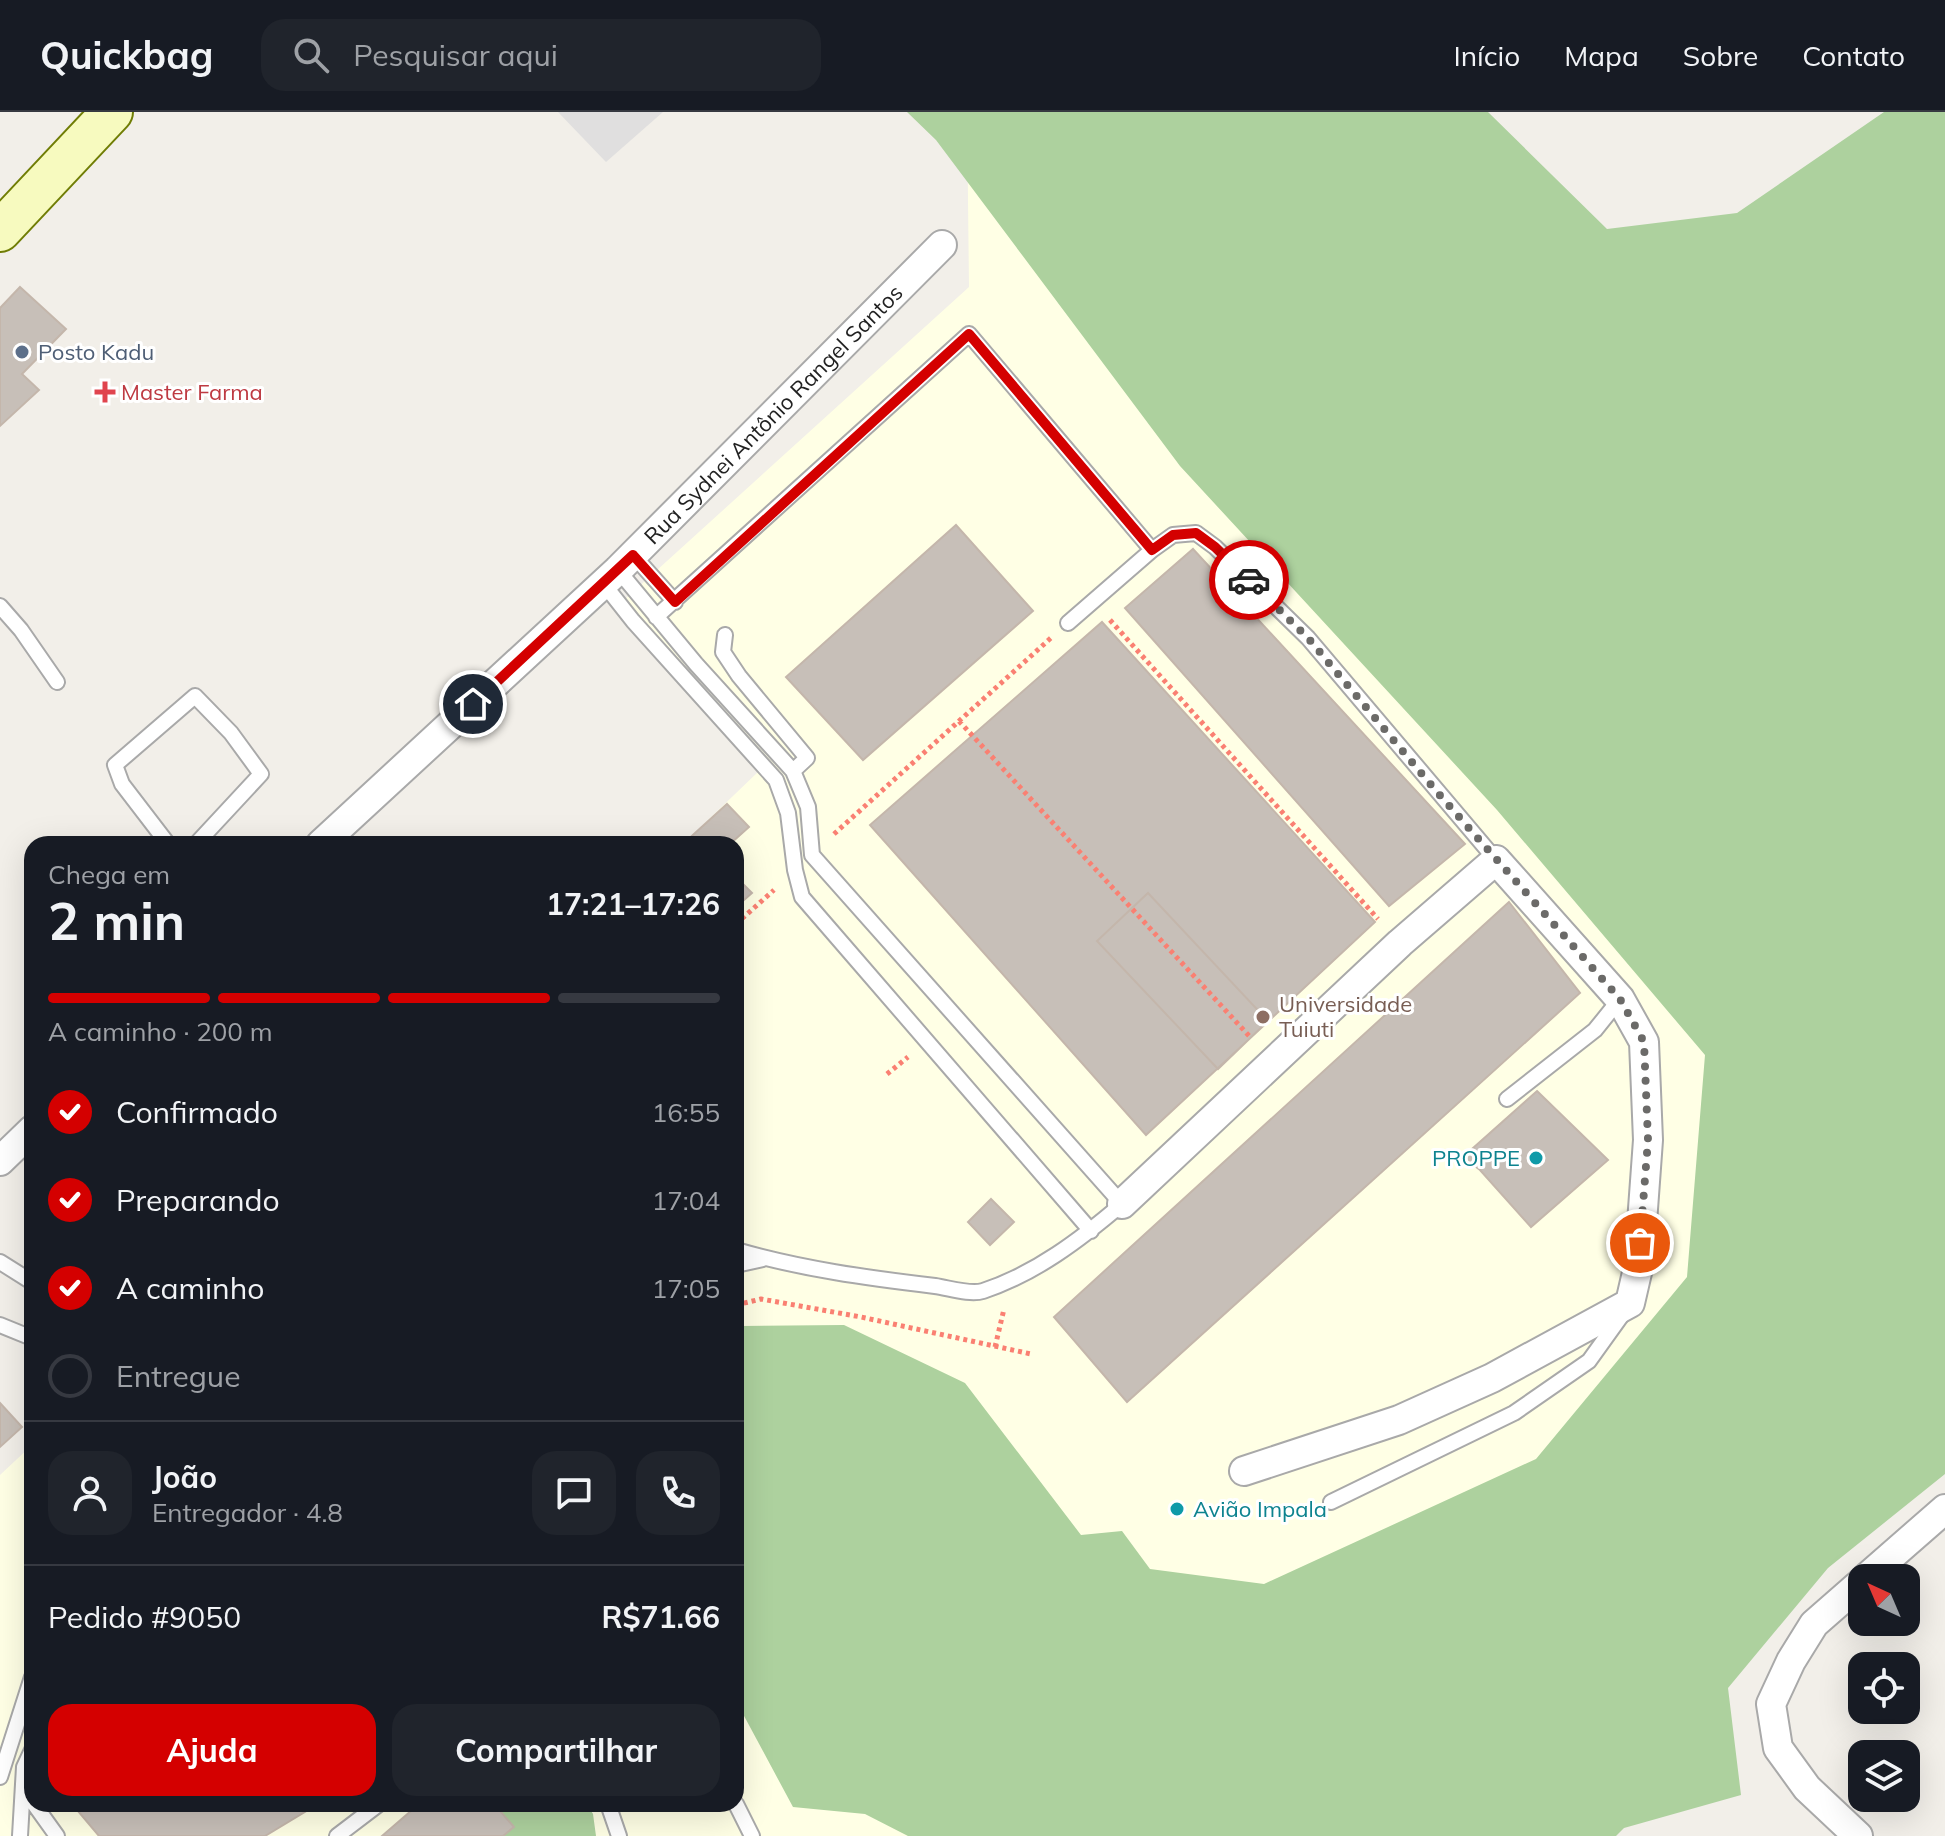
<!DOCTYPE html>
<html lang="pt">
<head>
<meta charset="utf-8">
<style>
  body { margin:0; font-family:Mulish,sans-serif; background:#20242c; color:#f1f3f6; height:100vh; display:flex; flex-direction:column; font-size:30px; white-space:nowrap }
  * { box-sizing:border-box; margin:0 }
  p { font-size:26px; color:#9ea1a6 }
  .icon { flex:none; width:44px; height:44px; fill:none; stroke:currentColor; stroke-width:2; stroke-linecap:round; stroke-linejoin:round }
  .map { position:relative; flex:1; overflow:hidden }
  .panel { position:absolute; left:24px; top:724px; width:720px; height:976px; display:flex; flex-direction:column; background:#171b24; border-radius:24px; box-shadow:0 8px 32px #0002 }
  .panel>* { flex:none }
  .needle { width:52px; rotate:316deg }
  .tools { position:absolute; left:1848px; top:1452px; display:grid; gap:16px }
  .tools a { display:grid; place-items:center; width:72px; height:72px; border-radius:16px; background:#171b24; box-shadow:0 8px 32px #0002; font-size:40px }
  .pin { position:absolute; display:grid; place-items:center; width:68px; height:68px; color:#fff; margin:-34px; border:4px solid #fff; border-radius:50%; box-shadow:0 2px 8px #0007 }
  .courier { position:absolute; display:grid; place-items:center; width:80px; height:80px; margin:-40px; border:6px solid #d40000; border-radius:50%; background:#fff; color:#222; box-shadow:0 2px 10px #0007 }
  .headline em { font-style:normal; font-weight:700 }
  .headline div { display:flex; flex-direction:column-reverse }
  .headline { display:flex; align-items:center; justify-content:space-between; height:136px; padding:0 24px }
  h1 { font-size:52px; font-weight:700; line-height:60px }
  .bar { display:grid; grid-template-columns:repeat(4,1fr); gap:12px 8px; align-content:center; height:96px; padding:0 24px }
  .bar i { height:10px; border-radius:6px; background:#363941 }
  .bar .selected { background:#d40000 }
  .bar p { grid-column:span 4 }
  .line { display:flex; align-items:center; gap:20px; padding:0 24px; border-top:2px solid #363941 }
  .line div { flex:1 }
  .round { display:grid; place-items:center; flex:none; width:84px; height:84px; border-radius:24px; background:#20242c }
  ol { padding:0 24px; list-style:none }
  li { display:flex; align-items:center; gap:24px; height:88px }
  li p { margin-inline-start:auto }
  li .icon { padding:8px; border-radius:50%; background:#d40000; color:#fff; stroke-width:4 }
  li:last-child { color:#9ea1a6 }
  li i { width:44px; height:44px; border:4px solid #363941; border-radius:50% }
  .primary-button { display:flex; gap:16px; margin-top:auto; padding:16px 24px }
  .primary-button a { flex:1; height:92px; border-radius:24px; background:#d40000; color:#fff; font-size:32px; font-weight:700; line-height:92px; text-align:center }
  .primary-button a+a { background:#20242c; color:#f1f3f6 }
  header { display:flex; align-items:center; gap:48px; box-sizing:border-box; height:112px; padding:0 40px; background:#171b24; border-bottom:2px solid #363941 }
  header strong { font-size:38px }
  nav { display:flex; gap:44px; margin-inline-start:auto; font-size:28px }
  .search { width:560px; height:72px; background:#20242c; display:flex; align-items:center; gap:20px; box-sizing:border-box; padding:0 28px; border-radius:24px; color:#9ea1a6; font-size:30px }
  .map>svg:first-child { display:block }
  .residential { fill:#e0dfdf }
  .education { fill:#ffffe5 }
  .forest { fill:#add19e }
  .building { fill:#c7bfb8; stroke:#c4b6ab; stroke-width:2 }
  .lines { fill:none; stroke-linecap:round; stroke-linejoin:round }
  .lane-casing { stroke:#a9a9a9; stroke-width:18 }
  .street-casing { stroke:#a9a9a9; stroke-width:32 }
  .secondary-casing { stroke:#707d05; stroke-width:44 }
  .path { stroke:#fa8072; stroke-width:5; stroke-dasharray:4 4; stroke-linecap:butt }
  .lane { stroke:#fff; stroke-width:14 }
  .street { stroke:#fff; stroke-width:28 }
  .secondary { stroke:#f7fabf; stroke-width:40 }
  .done { stroke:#6b6a68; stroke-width:8; stroke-dasharray:0 14.4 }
  .route { stroke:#d40000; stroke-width:10 }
  .service-dot { fill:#5c6f8a; stroke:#fff; stroke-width:3 }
  .health-dot { fill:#e0444e; stroke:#fff; stroke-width:3 }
  .education-dot { fill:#8d6e63; stroke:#fff; stroke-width:3 }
  .culture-dot { fill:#0f9aa8; stroke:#fff; stroke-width:3 }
  .labels { text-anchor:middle; stroke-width:6; stroke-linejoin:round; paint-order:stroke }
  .service-label { font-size:22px; fill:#4e5e75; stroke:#fff; text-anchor:start }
  .health-label { font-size:22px; fill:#be3a42; stroke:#fff; text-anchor:start }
  .street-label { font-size:22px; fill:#222; stroke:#fff }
  .education-label { font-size:22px; fill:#785e54; stroke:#fff; text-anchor:start }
  .culture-label { font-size:22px; fill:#0d838f; stroke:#fff; text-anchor:end }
</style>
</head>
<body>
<header>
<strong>Quickbag</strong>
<div class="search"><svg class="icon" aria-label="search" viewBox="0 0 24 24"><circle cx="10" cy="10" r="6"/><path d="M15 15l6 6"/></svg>Pesquisar aqui</div>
<nav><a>Início</a><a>Mapa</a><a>Sobre</a><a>Contato</a></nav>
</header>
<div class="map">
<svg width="1945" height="1724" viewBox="0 0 1945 1724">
  <rect width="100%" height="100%" fill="#f2efe9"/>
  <path class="residential" d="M558,0H663L606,50Z"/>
  <path class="education" d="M967,0L1870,1078L1537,1724H0V1363L32,1333V1692H736V732H683L759,659L613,498L969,175Z"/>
  <path class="forest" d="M907,0H1488L1607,117L1737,101L1884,0H1945V1362L1828,1456L1728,1576L1741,1683L1624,1716L1616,1724H908L865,1702L793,1695L736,1589V1216L742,1214L844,1213L965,1271L1081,1423L1122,1419L1150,1457L1264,1472L1536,1347L1687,1165L1705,943L1497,698L1180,354L936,28Z
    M494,1692H587L593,1702L596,1724H503L514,1715Z"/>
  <path class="building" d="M20,175L66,217L22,262L39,278L0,314V196Z
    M956,413L1033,499L863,648L786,565Z
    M1193,437L1465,732L1389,794L1125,496Z
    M1102,510L1375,810L1146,1023L870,713Z
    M727,692L749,715L730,732H683Z
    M736,765L752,781L736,795Z
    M1148,781L1268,909L1218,957L1097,829Z
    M1509,790L1580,881L1127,1290L1054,1205Z
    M1537,979L1608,1048L1531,1115L1480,1058L1463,1045Z
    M991,1087L1014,1110L990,1133L968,1110Z
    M0,1291L22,1315L0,1335Z
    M72,1692H318L265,1724H99Z
    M419,1692H494L514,1715L503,1724H382Z"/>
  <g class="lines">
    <defs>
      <path id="lane" d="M1152,438L1173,423L1196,421L1215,435L1308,526L1496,748
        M633,443L675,490
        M618,458L696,552L793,659L808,695L812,743L1122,1092C1081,1127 1035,1162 983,1179C970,1183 949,1176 935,1174C868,1166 801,1157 736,1138
        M603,471L633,509L776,668L788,701L795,758L802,785L1091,1119
        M0,494L21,518L57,570
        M656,505L969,222L1152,438L1068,511
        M725,523L723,540L739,564L807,646L793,659
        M168,732L122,672L115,653L195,584L231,621L261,662L196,732
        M1507,987L1595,918L1620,887
        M0,1150L32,1170
        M736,1153L763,1147
        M0,1213L32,1226
        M1331,1390L1514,1301L1589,1249L1622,1203
        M0,1665L32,1565
        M34,1692L57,1724
        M608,1692L619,1724
        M736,1692L752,1724
        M20,1724L24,1655L32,1638
        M337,1724L379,1692"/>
      <g id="street">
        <path id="s1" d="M321,732L618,458L942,133"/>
        <path d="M0,1049L32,1018"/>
        <path d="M1122,1092L1400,831L1496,748L1620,887L1644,930L1648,1028L1639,1152L1630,1191L1492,1266L1399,1308L1244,1359"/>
        <path d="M1866,1466L1945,1397"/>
        <path d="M1858,1724L1807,1676L1778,1636L1771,1592L1791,1549L1814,1512L1862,1470"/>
      </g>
      <path id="secondary" d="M0,119L112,0"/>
    </defs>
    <use href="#lane" class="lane-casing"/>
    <use href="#street" class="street-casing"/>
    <use href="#secondary" class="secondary-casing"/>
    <path class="path" d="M1110,508L1378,807
      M959,609L1251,926
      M834,722L1052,525
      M736,812L774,778
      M887,962L908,945
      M736,1193L761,1187L861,1205L1031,1242
      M995,1235L1004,1197
      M736,1655L743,1669"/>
    <use href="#lane" class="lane"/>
    <use href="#street" class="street"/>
    <use href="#secondary" class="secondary"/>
  </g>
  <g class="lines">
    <path class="done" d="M1249,468L1308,526L1437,680L1620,887L1644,930L1648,1028L1640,1131"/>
    <path class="route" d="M473,592L633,443L675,490L969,222L1152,438L1173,423L1196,421L1215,435L1249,468"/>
  </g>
  <circle class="service-dot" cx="22" cy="240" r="8"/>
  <path class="health-dot" d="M101 268h8v8h8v8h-8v8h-8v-8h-8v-8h8z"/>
  <circle class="education-dot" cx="1263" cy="905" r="8"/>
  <g class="culture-dot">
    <circle cx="1536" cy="1046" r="8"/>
    <circle cx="1177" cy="1397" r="8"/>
  </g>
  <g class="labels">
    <g class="service-label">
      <text x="38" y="248">Posto Kadu</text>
    </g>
    <g class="health-label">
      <text x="121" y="288">Master Farma</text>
    </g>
    <g class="street-label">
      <text dy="8" stroke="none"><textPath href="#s1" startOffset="624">Rua Sydnei Antônio Rangel Santos</textPath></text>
    </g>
    <g class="education-label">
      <text x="1279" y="900">Universidade<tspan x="1279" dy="25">Tuiuti</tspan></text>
    </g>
    <g class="culture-label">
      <text x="1520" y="1054">PROPPE</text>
      <text x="1193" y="1405" text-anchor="start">Avião Impala</text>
    </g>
  </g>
</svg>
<div class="tools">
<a><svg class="needle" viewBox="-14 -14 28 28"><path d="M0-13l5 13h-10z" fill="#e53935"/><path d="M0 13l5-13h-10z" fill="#9ea1a6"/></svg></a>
<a><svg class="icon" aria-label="locate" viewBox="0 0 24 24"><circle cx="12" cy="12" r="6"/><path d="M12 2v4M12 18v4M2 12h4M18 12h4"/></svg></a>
<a><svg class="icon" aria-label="layers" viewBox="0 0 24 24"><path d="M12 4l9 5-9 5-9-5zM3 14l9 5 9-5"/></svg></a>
</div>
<div class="pin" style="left:1640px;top:1131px;background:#ea580c"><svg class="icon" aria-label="bag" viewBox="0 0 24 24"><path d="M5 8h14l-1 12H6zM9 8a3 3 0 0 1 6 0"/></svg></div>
<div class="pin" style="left:473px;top:592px;background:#1f2937"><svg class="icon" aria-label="home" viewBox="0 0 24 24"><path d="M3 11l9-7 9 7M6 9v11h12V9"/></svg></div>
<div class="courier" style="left:1249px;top:468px"><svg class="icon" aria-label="car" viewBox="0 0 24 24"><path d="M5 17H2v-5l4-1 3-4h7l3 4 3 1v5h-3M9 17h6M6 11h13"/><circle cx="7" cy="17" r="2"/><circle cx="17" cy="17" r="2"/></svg></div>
<section class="panel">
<div class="headline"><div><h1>2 min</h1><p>Chega em</p></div><em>17:21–17:26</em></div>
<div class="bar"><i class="selected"></i><i class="selected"></i><i class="selected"></i><i></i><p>A caminho · 200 m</p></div>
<ol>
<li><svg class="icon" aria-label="check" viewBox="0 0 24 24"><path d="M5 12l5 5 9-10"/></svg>Confirmado<p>16:55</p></li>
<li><svg class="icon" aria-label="check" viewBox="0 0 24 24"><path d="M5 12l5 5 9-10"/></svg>Preparando<p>17:04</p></li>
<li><svg class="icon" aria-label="check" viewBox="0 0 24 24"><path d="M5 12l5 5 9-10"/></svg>A caminho<p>17:05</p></li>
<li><i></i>Entregue</li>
</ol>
<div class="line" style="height:144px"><a class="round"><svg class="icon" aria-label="person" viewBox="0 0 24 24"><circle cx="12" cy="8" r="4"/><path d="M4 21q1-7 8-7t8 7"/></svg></a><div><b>João</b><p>Entregador · 4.8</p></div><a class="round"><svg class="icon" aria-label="chat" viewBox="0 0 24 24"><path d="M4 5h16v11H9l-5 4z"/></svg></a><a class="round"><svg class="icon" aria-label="phone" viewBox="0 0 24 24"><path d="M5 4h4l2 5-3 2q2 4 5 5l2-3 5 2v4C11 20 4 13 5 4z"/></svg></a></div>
<div class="line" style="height:104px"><div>Pedido #9050</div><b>R$71.66</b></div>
<div class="primary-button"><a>Ajuda</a><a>Compartilhar</a></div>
</section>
</div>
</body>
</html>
